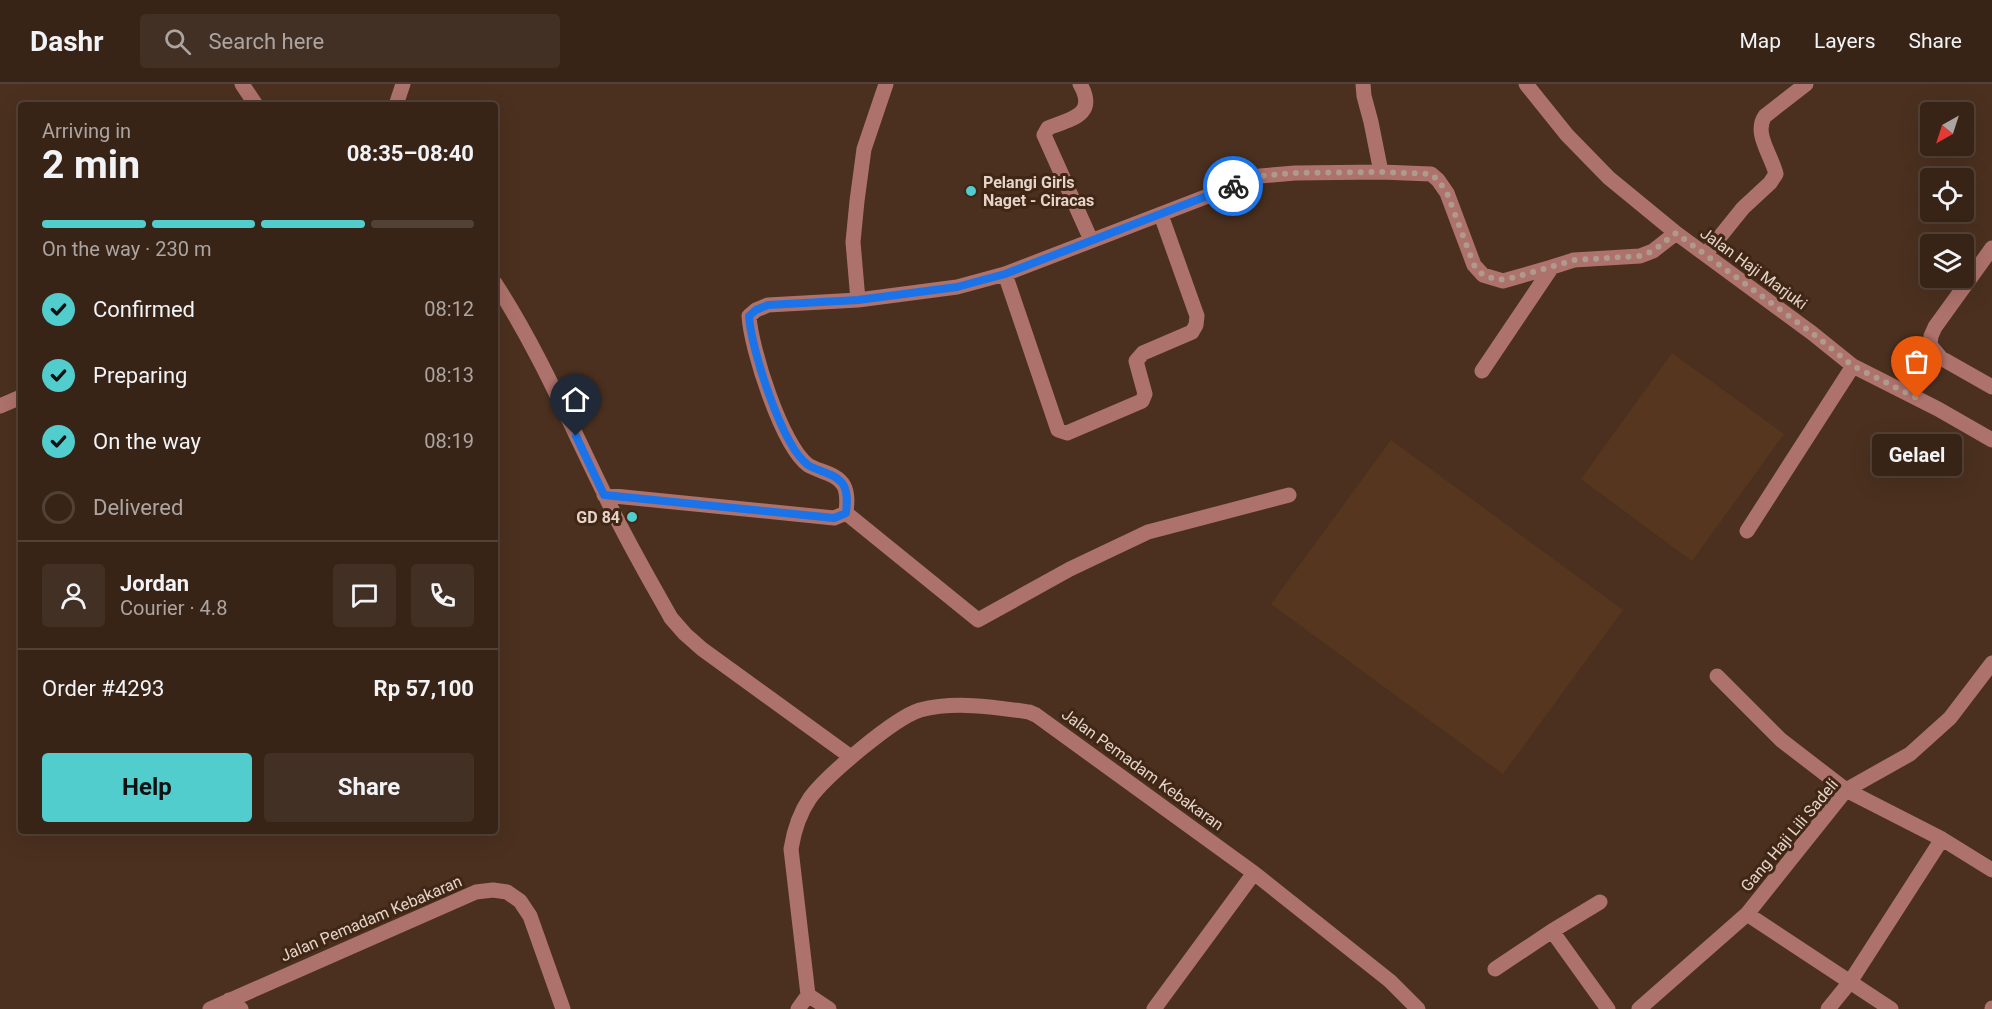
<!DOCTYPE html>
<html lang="en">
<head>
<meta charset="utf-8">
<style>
  body { margin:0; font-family:Roboto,sans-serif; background:#433024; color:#f1f3f6; height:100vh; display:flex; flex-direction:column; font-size:22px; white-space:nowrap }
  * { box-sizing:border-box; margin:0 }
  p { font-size:20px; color:#aba4a1 }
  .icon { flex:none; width:33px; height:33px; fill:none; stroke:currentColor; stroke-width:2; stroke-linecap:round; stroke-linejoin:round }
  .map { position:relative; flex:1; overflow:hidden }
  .sheet { position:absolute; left:18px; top:18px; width:480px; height:732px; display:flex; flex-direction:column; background:#382417; border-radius:6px; box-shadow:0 6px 24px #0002,0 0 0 2px #524136 }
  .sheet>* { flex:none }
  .needle { width:39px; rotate:219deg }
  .tools { position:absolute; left:1920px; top:18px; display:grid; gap:12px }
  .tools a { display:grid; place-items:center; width:54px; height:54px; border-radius:6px; background:#382417; box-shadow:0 6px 24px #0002,0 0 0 2px #524136; font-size:30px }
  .pin { position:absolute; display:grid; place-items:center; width:51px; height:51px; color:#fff; margin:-62px -26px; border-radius:50% 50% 50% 0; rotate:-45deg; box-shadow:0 0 6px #0007 }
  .pin .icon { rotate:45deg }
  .courier { position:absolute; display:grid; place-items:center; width:60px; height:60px; margin:-30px; border:4px solid #1a73e8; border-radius:50%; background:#fff; color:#222; box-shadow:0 2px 8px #0007 }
  .bubble { position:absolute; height:42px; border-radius:6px; background:#382417; box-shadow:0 6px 24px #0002,0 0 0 2px #524136; font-size:20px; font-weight:700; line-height:42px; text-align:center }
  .overview em { font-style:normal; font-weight:700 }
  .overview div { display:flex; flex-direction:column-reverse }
  .overview { display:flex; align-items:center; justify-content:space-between; height:102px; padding:0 24px }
  h1 { font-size:39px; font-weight:700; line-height:45px }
  .bar { display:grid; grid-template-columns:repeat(4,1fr); gap:9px 6px; align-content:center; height:72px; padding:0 24px }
  .bar i { height:8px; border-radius:4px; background:#524136 }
  .bar .current { background:#52cdcd }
  .bar p { grid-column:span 4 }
  .line { display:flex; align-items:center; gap:15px; padding:0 24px; border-top:2px solid #524136 }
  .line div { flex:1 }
  .round { display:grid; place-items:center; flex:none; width:63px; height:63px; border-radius:6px; background:#433024 }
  ol { padding:0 24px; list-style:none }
  li { display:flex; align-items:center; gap:18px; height:66px }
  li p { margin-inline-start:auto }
  li .icon { padding:6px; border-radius:50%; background:#52cdcd; color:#111; stroke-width:4 }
  li:last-child { color:#aba4a1 }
  li i { width:33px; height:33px; border:3px solid #524136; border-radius:50% }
  .cta { display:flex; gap:12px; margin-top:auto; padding:12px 24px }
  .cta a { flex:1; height:69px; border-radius:6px; background:#52cdcd; color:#111; font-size:24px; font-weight:700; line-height:69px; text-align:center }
  .cta a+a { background:#433024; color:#f1f3f6 }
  header { display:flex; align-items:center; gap:36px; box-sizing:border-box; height:84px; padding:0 30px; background:#382417; border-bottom:2px solid #524136 }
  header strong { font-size:28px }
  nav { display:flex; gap:33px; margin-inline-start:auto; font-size:21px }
  .search { width:420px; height:54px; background:#433024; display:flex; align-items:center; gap:15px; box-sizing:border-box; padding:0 21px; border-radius:6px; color:#aba4a1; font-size:22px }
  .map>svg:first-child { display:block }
  .built { fill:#56361f }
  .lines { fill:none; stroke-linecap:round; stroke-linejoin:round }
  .minor { stroke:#ae726c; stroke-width:15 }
  .done { stroke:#af9a8e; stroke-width:6; stroke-dasharray:0 10.8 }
  .route { stroke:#1a73e8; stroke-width:8 }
  .poi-dot { fill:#52cdcd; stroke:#402615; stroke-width:2 }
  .labels { text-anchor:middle; stroke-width:6; stroke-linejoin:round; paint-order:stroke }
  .poi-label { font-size:16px; font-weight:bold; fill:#e5d3c9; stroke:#402615; text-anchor:start }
  .street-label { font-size:16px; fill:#e5d3c9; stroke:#402615 }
</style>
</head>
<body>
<header>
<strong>Dashr</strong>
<div class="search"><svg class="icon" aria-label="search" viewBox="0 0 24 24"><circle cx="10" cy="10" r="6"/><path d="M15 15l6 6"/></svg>Search here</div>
<nav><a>Map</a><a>Layers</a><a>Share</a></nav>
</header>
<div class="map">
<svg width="1992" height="925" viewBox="0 0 1992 925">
  <rect width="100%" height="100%" fill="#4b301f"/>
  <path class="built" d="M1672,269L1784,350L1692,477L1581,395Z
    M1391,356L1623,526L1503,690L1271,520Z"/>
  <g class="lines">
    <path class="minor" d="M242,0L256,21
      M1080,0C1098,31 1071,35 1048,44L1044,51L1091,156
      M1363,0L1364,12L1371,38L1381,88
      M1526,0L1567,51L1609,94L1676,149L1812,249L1853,282L1938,325L1992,356
      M396,21L403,0
      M1992,164L1935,243L1931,252L1930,261L1941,274L1992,303
      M1706,170L1743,124L1770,99L1776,90C1772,72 1753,49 1765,32L1806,0
      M1005,190L1058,346L1067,349L1142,317L1145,310L1136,277L1143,269L1192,248L1196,241L1197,232L1161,131
      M495,199C538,265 569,338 604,409C624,452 648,493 671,534L685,550L702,565L851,673
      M858,216L853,158L857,117L864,65L886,0
      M1482,287L1552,183L1574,176L1640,172L1653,167L1676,149
      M0,322L21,313
      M604,411L834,434L846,429C847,420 848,410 844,402C837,389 819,388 808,381C782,362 751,265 749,232L756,226L768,221L858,216L957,203L1005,190L1260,92L1295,89L1381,88L1431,90L1438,96L1447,109L1474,181L1483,191L1503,197L1552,183
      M846,429L978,536L1070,485L1148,448L1289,411
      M1747,447L1853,282
      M1717,592L1781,656L1846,706L1942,755L1992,786
      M1254,789L1390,897L1418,925
      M1747,830L1891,925
      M1552,847L1600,818
      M1495,885L1552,847L1608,925
      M808,911L791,765C794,746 799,730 810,714C826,692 894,634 920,626C955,617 994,623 1029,628L1036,631L1254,789L1154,925
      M229,916L241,925
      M210,925L476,808L493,806L507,808L520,817L530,832L563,925
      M798,925L808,911L829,925
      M1639,925L1747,830L1846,706L1910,670L1950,634L1992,579
      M1828,925L1850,898L1942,755
      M1992,925V924"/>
  </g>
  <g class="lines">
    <path class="done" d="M1233,102L1260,92L1295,89L1381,88L1431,90L1438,96L1447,109L1474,181L1483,191L1498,196L1516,193L1574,176L1640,172L1653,167L1676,149L1812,249L1853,282L1917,314"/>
    <path class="route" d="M576,352L604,411L834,434L846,429C847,420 848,410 844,402C837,389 819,388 808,381C782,362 751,265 749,232L756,226L768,221L858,216L957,203L1005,190L1233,102"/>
  </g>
  <g class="poi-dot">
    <circle cx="971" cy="107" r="6"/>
    <circle cx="632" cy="433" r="6"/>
  </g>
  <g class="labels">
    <g class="poi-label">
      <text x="983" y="104">Pelangi Girls<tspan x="983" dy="18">Naget - Ciracas</tspan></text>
      <text x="620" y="439" text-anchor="end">GD 84</text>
    </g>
    <g class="street-label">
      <text transform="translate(1754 184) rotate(36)" y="6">Jalan Haji Marjuki</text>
      <text transform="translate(1143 685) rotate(36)" y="6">Jalan Pemadam Kebakaran</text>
      <text transform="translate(1789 751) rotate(-50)" y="6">Gang Haji Lili Sadeli</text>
      <text transform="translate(371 834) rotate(-23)" y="6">Jalan Pemadam Kebakaran</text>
    </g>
  </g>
</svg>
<div class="tools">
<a><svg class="needle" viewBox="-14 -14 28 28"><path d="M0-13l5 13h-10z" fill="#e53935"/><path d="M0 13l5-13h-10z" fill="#aba4a1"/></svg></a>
<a><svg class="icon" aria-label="locate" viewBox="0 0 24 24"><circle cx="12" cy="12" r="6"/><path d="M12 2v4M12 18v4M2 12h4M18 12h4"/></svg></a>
<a><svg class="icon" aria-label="layers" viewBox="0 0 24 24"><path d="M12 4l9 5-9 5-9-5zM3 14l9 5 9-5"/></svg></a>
</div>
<div class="pin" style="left:1917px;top:314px;background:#ea580c"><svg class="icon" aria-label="bag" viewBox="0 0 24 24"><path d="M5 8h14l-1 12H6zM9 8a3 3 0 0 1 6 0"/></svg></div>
<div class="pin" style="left:576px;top:352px;background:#1f2937"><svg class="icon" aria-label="home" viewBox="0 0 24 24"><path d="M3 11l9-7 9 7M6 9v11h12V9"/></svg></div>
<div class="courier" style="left:1233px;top:102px"><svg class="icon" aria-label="bike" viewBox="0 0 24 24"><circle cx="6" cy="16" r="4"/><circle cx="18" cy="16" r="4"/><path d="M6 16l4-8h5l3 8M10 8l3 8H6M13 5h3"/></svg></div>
<div class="bubble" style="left:1872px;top:350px;width:90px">Gelael</div>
<section class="sheet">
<div class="overview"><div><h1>2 min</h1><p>Arriving in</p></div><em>08:35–08:40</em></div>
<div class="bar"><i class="current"></i><i class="current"></i><i class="current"></i><i></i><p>On the way · 230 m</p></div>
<ol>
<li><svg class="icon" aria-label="check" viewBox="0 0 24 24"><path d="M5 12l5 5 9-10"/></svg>Confirmed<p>08:12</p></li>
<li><svg class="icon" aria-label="check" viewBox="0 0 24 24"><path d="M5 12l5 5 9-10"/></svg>Preparing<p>08:13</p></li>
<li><svg class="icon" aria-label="check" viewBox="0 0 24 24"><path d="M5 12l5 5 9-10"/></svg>On the way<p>08:19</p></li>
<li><i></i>Delivered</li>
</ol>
<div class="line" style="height:108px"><a class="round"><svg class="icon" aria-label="person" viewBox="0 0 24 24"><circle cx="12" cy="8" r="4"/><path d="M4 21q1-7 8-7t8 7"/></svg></a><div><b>Jordan</b><p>Courier · 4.8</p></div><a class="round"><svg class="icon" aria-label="chat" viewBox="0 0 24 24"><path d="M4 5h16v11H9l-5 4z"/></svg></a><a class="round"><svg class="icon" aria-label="phone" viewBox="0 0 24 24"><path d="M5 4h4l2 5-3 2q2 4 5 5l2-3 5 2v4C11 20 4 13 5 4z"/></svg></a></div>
<div class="line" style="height:78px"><div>Order #4293</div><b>Rp 57,100</b></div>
<div class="cta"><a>Help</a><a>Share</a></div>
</section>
</div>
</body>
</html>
